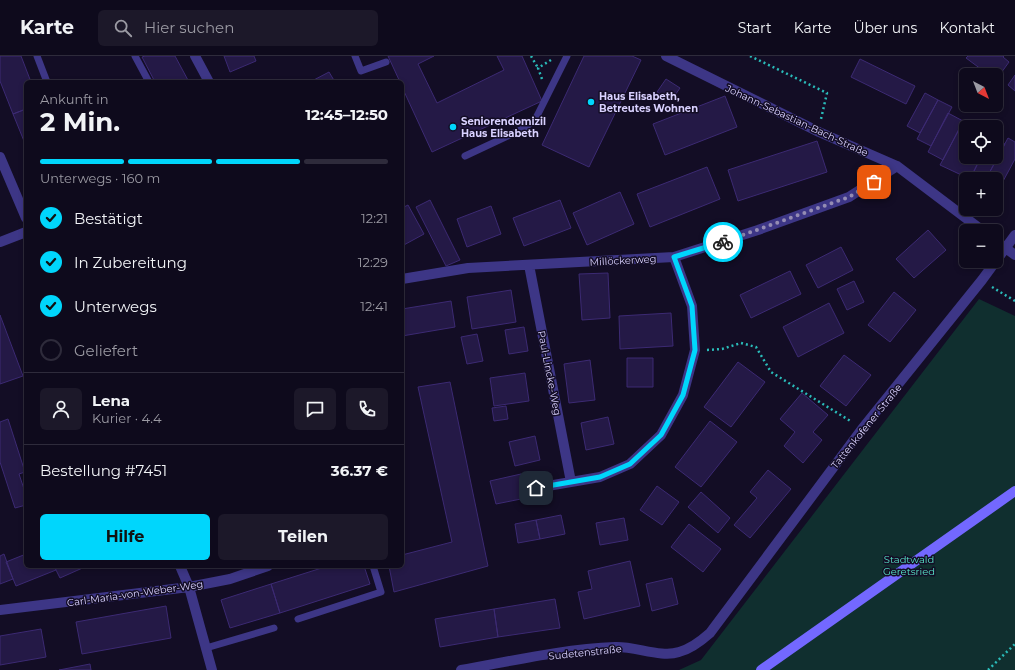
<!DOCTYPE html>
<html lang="de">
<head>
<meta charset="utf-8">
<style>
  body { margin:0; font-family:Montserrat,sans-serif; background:#1c1829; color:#f1f3f6; height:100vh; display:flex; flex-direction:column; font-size:15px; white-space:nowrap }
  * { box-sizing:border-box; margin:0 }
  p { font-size:13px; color:#9b9aa3 }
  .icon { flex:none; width:22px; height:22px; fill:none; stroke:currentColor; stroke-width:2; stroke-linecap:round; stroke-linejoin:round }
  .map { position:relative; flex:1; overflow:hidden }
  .panel { position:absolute; left:24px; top:24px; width:380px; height:488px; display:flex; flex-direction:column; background:#0e0a1c; border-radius:6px; box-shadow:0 2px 6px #0003,0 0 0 1px #2e2b3b }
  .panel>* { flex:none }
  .needle { width:26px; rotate:138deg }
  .buttons { position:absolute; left:959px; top:12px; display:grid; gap:8px }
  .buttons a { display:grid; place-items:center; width:44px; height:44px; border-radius:6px; background:#0e0a1c; box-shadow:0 2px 6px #0003,0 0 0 1px #2e2b3b; font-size:20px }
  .pin { position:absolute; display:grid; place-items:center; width:34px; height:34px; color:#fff; margin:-17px; border-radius:8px; box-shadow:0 2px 6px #0006 }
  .courier { position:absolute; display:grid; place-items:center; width:40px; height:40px; margin:-20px; border:3px solid #00d6fc; border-radius:50%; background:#fff; color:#222; box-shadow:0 1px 5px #0007 }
  .headline em { font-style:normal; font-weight:700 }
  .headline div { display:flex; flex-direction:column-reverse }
  .headline { display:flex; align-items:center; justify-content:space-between; height:68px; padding:0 16px }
  h1 { font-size:26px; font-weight:700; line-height:30px }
  .bar { display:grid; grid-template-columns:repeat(4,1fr); gap:6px 4px; align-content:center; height:48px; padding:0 16px }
  .bar i { height:5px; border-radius:3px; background:#2e2b3b }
  .bar .selected { background:#00d6fc }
  .bar p { grid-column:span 4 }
  .line { display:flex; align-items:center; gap:10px; padding:0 16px; border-top:1px solid #2e2b3b }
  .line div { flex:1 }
  .round { display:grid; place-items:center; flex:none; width:42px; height:42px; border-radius:6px; background:#1c1829 }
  ol { padding:0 16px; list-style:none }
  li { display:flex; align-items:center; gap:12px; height:44px }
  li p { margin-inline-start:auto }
  li .icon { padding:4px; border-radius:50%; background:#00d6fc; color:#111; stroke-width:4 }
  li:last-child { color:#9b9aa3 }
  li i { width:22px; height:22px; border:2px solid #2e2b3b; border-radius:50% }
  .cta { display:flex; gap:8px; margin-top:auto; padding:8px 16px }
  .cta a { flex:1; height:46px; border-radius:6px; background:#00d6fc; color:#111; font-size:16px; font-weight:700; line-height:46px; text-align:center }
  .cta a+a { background:#1c1829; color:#f1f3f6 }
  header { display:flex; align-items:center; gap:24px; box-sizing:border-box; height:56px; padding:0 20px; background:#0e0a1c; border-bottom:1px solid #2e2b3b }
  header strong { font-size:19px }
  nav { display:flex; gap:22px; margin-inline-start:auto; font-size:14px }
  .search { width:280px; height:36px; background:#1c1829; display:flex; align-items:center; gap:10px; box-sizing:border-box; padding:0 14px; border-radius:6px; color:#9b9aa3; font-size:15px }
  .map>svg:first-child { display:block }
  .green { fill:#102f2f }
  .building { fill:#241946; stroke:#3c2a73 }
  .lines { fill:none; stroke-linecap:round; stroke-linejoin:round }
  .path { stroke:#2abbb9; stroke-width:2.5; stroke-dasharray:2 3; stroke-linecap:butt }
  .service { stroke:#3d3686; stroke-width:7 }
  .minor { stroke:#3d3686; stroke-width:10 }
  .secondary { stroke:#7368ff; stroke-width:10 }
  .done { stroke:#948cb3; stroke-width:4; stroke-dasharray:0 7.2 }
  .route { stroke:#00d6fc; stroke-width:5 }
  .poi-dot { fill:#00d6fc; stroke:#130d25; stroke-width:1.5 }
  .labels { text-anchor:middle; stroke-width:3; stroke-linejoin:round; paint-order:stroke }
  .poi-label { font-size:10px; font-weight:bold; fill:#d9d1ff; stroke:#130d25; text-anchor:start }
  .street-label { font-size:10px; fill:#d9d1ff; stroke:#130d25 }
  .park-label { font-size:10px; fill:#58e4c8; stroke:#130d25 }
</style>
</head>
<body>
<header>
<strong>Karte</strong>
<div class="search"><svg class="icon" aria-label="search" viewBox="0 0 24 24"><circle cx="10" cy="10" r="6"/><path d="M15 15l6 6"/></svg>Hier suchen</div>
<nav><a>Start</a><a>Karte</a><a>Über uns</a><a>Kontakt</a></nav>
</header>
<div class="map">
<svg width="1015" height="614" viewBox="0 0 1015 614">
  <rect width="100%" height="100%" fill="#130d25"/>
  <path class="green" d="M979,243L1015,260V614H679L701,604Z"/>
  <path class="building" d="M0,0H21L31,26H26V53L13,58L0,25Z
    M145,0H175L189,26H155L142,1Z
    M224,0H254L256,5L230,16Z
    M388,0H434L418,8L437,47L504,14L497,0H522L542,45L432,96L402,31V26H400Z
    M584,0H632L641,4L589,111L542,89Z
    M968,0H1004L1003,1L1009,6L996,24V19H989L966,2Z
    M860,3L915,30L906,48L851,21Z
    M329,16L335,26H310Z
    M1015,19V35L1008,29Z
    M666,23L680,32L671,45L657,36Z
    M925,37L938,44L920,77L907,70Z
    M725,40L737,71L665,99L653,68Z
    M938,44L952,51L931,90L917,83Z
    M26,53V90L13,58Z
    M948,57L963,65L943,104L928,96Z
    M961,70L966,73V101H981L970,123L940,109Z
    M1008,82L1015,86V103L1001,129L996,126V123L987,121Z
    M996,83L1005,88L986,123H983L973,117L981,101H996Z
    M817,85L827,116L738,145L728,114Z
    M707,111L720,143L650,171L637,138Z
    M620,136L634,168L587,189L573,157Z
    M430,144L460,204L446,210L416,151Z
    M560,144L571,172L524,190L513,162Z
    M408,149L424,178L402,190V152Z
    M491,150L501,178L467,191L457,163Z
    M928,174L946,194L914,222L896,203Z
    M841,191L853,214L818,232L806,209Z
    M790,215L801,238L751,262L740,239Z
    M608,217L610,262L582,264L579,218Z
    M854,225L864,246L847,254L837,233Z
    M511,234L516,266L472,273L467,241Z
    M894,236L916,254L890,286L868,269Z
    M451,245L455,271L402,280V253Z
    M829,247L844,277L798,301L783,271Z
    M671,257L673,290L620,293L619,260Z
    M0,259L23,320L0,328Z
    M524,271L528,295L509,298L505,274Z
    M477,278L483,305L467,308L461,281Z
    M844,299L871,319L846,350L820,330Z
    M627,302H653V331H627Z
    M590,304L595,344L569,347L564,308Z
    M738,306L765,326L731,371L704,351Z
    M525,317L529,345L494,350L490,322Z
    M450,326L488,510L394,536L389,510H402V499L452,486L418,331Z
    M802,337L828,359L813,376L822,384L803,407L784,390L795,376L780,363Z
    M506,350L508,363L494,365L492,352Z
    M608,361L614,388L586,394L581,367Z
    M8,363L25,416L19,418L26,439V449L15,452L0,406V366Z
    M710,365L737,386L701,431L675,411Z
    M535,380L540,404L515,410L509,386Z
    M768,414L791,433L750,482L734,469L757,442L750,436Z
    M521,418L526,442L496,448L490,425Z
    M657,430L679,446L662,469L640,454Z
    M701,436L730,462L718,477L688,451Z
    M561,459L565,478L540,483L536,464Z
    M624,462L628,484L600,489L596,467Z
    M536,464L540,483L518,487L515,468Z
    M689,468L721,493L703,516L671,491Z
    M4,498L13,523L0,528V500Z
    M26,498V510H54L56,514L16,530L6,506Z
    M630,505L640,550L584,563L578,536L592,533L588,515Z
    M54,510H87L60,522Z
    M328,510H364L370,528L280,557L271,528Z
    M672,522L678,548L652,555L646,528Z
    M271,528L280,557L230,572L221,544Z
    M555,543L560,572L498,581L494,553Z
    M166,550L171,582L82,598L76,566Z
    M494,553L498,581L440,591L435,563Z
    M41,573L46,601L0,609V580Z
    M90,608L91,614H59Z"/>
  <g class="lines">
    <path class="path" d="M531,0L538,12
      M750,0L827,37L821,63
      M542,23L538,12L551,4
      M992,231L1015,245
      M707,294L722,293L741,287L756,291L771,316L852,366
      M988,614L1015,588"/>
    <path class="service" d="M37,0L47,26
      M135,0L149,26
      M355,0L361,15L386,6
      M465,100L525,72L536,62L567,0
      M298,563L381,536L373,510
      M206,592L274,572"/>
    <path class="minor" d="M195,0L209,26
      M666,0L819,76L897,110L983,175
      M0,101L26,162
      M996,185L1015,199
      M0,186L26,176
      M529,209L571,426
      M402,223L468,212L674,201L758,174L849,141L897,110
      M536,432L600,421L630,408L661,379L683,339L695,294L692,250L674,201
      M180,510L189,531L212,614
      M0,554L189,531L230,523L268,510
      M461,614C512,605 564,593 615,591C635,590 661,602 679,596C691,593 701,585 710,577L862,373L982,224L1015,179"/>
    <path class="secondary" d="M761,614L1015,435"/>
  </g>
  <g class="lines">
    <path class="done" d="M723,186L849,141L874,126"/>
    <path class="route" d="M536,432L600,421L630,408L661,379L683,339L695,294L692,250L674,201L723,186"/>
  </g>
  <g class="poi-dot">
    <circle cx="591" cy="46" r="4"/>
    <circle cx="453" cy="71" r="4"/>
  </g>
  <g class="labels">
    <g class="poi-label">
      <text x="599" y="44">Haus Elisabeth,<tspan x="599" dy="12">Betreutes Wohnen</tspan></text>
      <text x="461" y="69">Seniorendomizil<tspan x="461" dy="12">Haus Elisabeth</tspan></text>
    </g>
    <g class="street-label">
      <text transform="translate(797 64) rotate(25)" y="4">Johann-Sebastian-Bach-Straße</text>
      <text transform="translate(623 204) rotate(-3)" y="4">Millöckerweg</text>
      <text transform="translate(550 317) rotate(79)" y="4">Paul-Lincke-Weg</text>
      <text transform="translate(866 370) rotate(-51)" y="4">Tattenkofener Straße</text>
      <text transform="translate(135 537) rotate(-8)" y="4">Carl-Maria-von-Weber-Weg</text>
      <text transform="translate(585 596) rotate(-6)" y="4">Sudetenstraße</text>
    </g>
    <g class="park-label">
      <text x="909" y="507">Stadtwald<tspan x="909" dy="12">Geretsried</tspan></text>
    </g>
  </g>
</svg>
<div class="buttons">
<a><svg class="needle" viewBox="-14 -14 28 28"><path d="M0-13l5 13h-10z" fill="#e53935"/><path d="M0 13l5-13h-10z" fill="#9b9aa3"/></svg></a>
<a><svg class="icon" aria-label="locate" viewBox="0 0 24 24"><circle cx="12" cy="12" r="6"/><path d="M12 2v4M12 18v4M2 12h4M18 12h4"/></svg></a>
<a>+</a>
<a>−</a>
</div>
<div class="pin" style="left:874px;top:126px;background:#ea580c"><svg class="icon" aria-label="bag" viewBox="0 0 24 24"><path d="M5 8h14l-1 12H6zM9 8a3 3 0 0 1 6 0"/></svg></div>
<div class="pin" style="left:536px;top:432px;background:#1f2937"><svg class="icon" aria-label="home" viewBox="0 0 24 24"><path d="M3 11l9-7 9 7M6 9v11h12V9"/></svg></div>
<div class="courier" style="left:723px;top:186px"><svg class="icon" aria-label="bike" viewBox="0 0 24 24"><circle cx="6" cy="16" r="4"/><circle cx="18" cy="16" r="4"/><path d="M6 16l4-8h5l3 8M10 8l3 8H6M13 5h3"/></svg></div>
<section class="panel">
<div class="headline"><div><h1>2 Min.</h1><p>Ankunft in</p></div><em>12:45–12:50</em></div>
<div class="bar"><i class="selected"></i><i class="selected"></i><i class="selected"></i><i></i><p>Unterwegs · 160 m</p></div>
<ol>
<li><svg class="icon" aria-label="check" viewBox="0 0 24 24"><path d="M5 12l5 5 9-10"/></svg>Bestätigt<p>12:21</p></li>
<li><svg class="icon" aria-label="check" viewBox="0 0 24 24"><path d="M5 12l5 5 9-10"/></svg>In Zubereitung<p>12:29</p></li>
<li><svg class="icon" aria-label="check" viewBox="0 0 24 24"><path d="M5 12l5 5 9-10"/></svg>Unterwegs<p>12:41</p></li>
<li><i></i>Geliefert</li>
</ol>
<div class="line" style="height:72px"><a class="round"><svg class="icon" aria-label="person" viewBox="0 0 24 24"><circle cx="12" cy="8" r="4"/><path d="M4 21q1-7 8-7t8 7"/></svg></a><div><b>Lena</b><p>Kurier · 4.4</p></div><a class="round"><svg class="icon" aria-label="chat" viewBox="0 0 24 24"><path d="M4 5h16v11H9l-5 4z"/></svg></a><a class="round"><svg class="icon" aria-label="phone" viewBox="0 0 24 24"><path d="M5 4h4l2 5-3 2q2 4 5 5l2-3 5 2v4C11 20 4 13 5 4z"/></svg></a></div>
<div class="line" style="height:52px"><div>Bestellung #7451</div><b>36.37 €</b></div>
<div class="cta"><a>Hilfe</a><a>Teilen</a></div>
</section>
</div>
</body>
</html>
